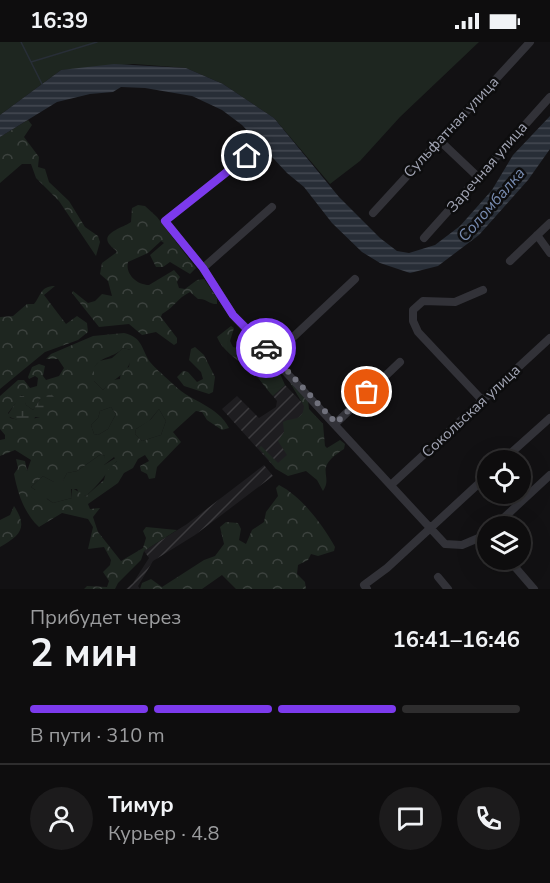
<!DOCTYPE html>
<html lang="ru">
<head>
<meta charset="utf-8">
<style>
  body { margin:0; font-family:"Nunito Sans",sans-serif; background:#1c1b1c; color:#f1f3f6; height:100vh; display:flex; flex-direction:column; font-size:22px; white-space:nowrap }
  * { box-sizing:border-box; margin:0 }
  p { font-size:20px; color:#9b9c9e }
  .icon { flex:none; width:33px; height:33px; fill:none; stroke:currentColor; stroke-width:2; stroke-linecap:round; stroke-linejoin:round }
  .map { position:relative; height:547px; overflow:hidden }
  .details { display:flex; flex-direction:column; background:#0e0d0e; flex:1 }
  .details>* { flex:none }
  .fabs { position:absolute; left:477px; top:408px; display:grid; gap:12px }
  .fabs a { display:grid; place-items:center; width:54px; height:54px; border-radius:50%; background:#0e0d0e; box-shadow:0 6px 24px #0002,0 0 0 2px #2e2d2e; font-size:30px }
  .pin { position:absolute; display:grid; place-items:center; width:51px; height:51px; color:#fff; margin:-26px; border:3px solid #fff; border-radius:50%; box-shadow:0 2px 6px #0007 }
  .courier { position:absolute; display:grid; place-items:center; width:60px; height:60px; margin:-30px; border:4px solid #7c3aed; border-radius:50%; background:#fff; color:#222; box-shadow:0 2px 8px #0007 }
  .headline em { font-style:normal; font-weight:700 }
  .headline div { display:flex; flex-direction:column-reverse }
  .headline { display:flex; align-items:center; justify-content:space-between; height:102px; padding:0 30px }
  h1 { font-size:39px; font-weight:700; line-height:45px }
  .bar { display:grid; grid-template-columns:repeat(4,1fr); gap:9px 6px; align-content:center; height:72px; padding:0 30px }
  .bar i { height:8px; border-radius:4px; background:#2e2d2e }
  .bar .active { background:#7c3aed }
  .bar p { grid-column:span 4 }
  .line { display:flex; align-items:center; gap:15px; padding:0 30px; border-top:2px solid #2e2d2e }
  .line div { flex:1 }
  .round { display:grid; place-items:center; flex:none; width:63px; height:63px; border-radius:32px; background:#1c1b1c }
  .status { display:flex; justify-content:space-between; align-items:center; height:42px; padding:0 30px; background:#0e0d0e; direction:ltr }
  .status svg { height:16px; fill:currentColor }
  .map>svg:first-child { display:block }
  .industrial { fill:url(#industrial-furrows) }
  .grass { fill:#1e2620 }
  .forest { fill:url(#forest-crowns); fill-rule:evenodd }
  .wetland { fill:url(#wetland-marsh) }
  .water { fill:url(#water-rules) }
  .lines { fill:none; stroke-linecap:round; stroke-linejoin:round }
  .stream { stroke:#282e37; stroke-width:1.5 }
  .minor { stroke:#323238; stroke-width:8 }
  .done { stroke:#70717c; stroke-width:6; stroke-dasharray:0 10.8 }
  .route { stroke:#7c3aed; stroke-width:8 }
  .labels { text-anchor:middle; stroke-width:5; stroke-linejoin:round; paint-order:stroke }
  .street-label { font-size:15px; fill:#a2a5b4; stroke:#0d0d0e }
  .water-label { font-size:16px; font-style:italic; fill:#788cb1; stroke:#0d0d0e }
</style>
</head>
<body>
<div class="status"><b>16:39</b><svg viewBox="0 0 49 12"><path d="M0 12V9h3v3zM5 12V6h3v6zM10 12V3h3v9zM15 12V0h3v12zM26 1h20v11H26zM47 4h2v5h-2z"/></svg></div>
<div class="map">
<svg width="550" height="547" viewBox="0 0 550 547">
  <defs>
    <pattern id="industrial-furrows" width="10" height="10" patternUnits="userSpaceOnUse" patternTransform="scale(1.5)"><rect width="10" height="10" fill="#1e1d20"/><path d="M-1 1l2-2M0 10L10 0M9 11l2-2" fill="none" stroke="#3c3b3e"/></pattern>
    <pattern id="forest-crowns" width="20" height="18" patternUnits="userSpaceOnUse" patternTransform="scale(1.5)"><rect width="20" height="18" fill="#1e2620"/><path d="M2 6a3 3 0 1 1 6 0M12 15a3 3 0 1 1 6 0" fill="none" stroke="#3c423e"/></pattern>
    <pattern id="wetland-marsh" width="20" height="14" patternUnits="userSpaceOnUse" patternTransform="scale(1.5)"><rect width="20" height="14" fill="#1e2620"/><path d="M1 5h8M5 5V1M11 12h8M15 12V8" fill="none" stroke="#3c423e"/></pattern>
    <pattern id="water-rules" width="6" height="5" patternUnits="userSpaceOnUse" patternTransform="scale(1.5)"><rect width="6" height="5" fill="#282e37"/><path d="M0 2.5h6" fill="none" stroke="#444952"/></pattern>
  </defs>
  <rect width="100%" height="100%" fill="#121113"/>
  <path class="industrial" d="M285,343L323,382L276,427L222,367L237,354L259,376L276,365L277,359L273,354Z
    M264,423L273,434L195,493L153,519L138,544L140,547H126L133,541L149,516L144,509L187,482Z"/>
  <path class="grass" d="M0,0H479L400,75L360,119L330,142L274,76L223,42L186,26L134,22L61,28L0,73Z
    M123,306L131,308C134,330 115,335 103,348L94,339L93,326L99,319L112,316Z
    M111,365L116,372L108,387L98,393L94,392L91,383L98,376L100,369Z
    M159,367L166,379L161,393L142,399L135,392L136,387L151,377Z
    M101,412L105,414L104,423L117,415V419C106,431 99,443 86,454L79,452L77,447H71L72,456L53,461L31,445L43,434L54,440H62L67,431L77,429Z"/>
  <path class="forest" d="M28,78L32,83L24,95L39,115L38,125L45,127L49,140L69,159L85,185L98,194L100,200L96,214L59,159L36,136L31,122H22L0,141V95Z
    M138,163L145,164L157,175L196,226L190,232L170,220L163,225H156L150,213L164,201L161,199L148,211L128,220C125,232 137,243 149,243L174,228L180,235L177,240L179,246L185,247L197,238L204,237L217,256V262C208,262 206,256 198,257L190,250C176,257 176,264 162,272L161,275L177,296V301L174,303L156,290L142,293L129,282L99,285L72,251L73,249L88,261L95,259L102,252L112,254L108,239L100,232L102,221L117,210C115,207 112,206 110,203C99,191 125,185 131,180L132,166Z
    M55,244L44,253L66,282L77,274L87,281L88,290L78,298L45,310L0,347V275L13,274L27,262H34C41,254 40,244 55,244Z
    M231,284L234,286L230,299L233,305L250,309L257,306L277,325L285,343L273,354C265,346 256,331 247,325C237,318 222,308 217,295Z
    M124,291C141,295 141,304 148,317C152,324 168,337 175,344C192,360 218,364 229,386L222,388L207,378L202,370L196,369L173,390L181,400L157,425L155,436L149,437L147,432L141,429L140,424L149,419L145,413L138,417L133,426L124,431L118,441L88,462L90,467L100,466L93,475L98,490L121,519L143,506L146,496L143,489L146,485L177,488L144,509L141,518L118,541L115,547H84L87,544L107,545L109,539L103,530L110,523L111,518L104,505L88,507L93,485L88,477L62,471L39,485C24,471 18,452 14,432L18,426L16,417L25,419L27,429L31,418L15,408L0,414V398L5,397V393L0,387V354L18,338H24L30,346L37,344L38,336L35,334L29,337L28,335L32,325L39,322L45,324L43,334L46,338L59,334L64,326L58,317H46L51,312L93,294ZM123,306L131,308L129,325L121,328L120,337L112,338L103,348L94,339V326C100,314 114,316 123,306ZM22,353L26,363L33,368L41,356L44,374L24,379L10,376L8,371ZM111,365L116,372L108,387L98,393L94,392L91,383L98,376L100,369ZM159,367L166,379L161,393L142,399L135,392L136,387L149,379ZM101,412L105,414L102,422L104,423L114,415L117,419L106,430L104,438L86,454L72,446V456L53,461L47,457L43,442L35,448L31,445L43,434L54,440H62L67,431L77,429Z
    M195,305L204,313L215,335L213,350L209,352L184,344L177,335L183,329L188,330L197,340L203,337L201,330L189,318L191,307Z
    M289,339L308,358L309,367L323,382L325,404L327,406L340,398L345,402L344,407C312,427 334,433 323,449L317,438L306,429L288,434L276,427L259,406L261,404L278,421L287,413L278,399L284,390L283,380C292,375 303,380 304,364Z
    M279,443C301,454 323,483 335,505L334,509L318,514L311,512L308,518L298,523L297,532L305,540L306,547H236L222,533L202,547H140L142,541L151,537L162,545L204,518L215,514L224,502L220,485L226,480L238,481L241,487L239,498L246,502L252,488L264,480L266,470L278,454L276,446Z
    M14,464C28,485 21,493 0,505V478L10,473Z"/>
  <path class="wetland" d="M51,352L55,356L45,368L44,375H35L33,381L28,382L7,374L20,354H24L26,363L33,368L41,356Z"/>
  <path class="water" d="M114,22L186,26L223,42L274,76L339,155L380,196L397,209L409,211L435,203L460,184L492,148L513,113L550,74V107L528,138L479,193L438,224L410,231L380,221L362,210L332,181L304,145L287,131L242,83L222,68L192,54L145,46L121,45L113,50L90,52L57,60L0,95V73L61,28Z"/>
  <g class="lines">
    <path class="stream" d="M21,0L42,42
      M31,20L97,0"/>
    <path class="minor" d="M439,98L478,135
      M247,114L165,179L203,226L233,273L445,502L462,503L488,492
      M373,171L530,0
      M537,193L550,211
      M424,196L550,55
      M510,219L550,181
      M203,226L272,165
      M273,314L355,237
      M482,358L418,290L413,279V268L423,259L455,260L483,248
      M336,381L400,320
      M503,418L550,376
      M392,442L550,296
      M495,484L550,433
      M509,518L534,547
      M438,535L448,547
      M367,547L364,543L387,526L488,433"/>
  </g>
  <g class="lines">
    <path class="done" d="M266,306L336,381L367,350"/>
    <path class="route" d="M247,114L165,179L203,226L233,273L266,306"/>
  </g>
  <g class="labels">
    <g class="street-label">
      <text transform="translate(451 85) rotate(-47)" y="5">Сульфатная улица</text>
      <text transform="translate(487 125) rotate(-49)" y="5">Заречная улица</text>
      <text transform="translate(471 369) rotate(-43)" y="5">Сокольская улица</text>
    </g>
    <g class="water-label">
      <text transform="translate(491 162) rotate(-49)" y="6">Соломбалка</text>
    </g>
  </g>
</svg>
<div class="fabs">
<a><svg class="icon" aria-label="locate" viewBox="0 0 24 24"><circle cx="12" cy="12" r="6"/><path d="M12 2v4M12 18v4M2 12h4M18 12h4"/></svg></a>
<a><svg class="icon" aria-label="layers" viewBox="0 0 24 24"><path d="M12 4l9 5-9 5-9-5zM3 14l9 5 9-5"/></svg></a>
</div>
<div class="pin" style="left:367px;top:350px;background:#ea580c"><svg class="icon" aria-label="bag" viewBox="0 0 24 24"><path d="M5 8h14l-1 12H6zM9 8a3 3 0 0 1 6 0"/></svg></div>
<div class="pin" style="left:247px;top:114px;background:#1f2937"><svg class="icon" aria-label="home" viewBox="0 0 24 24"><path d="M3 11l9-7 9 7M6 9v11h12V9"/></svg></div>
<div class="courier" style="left:266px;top:306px"><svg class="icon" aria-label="car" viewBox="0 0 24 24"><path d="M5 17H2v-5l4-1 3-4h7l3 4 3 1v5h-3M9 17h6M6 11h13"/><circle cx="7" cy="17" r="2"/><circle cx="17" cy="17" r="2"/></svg></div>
</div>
<section class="details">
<div class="headline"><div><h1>2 мин</h1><p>Прибудет через</p></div><em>16:41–16:46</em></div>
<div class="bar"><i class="active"></i><i class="active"></i><i class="active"></i><i></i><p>В пути · 310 m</p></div>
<div class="line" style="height:108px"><a class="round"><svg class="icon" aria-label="person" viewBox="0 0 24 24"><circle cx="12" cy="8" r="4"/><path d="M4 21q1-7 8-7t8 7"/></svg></a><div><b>Тимур</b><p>Курьер · 4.8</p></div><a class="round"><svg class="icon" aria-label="chat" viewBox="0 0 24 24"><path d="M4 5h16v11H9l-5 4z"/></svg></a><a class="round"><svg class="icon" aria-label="phone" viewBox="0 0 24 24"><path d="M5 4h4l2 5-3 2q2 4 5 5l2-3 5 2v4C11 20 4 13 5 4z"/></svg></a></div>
</section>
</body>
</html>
